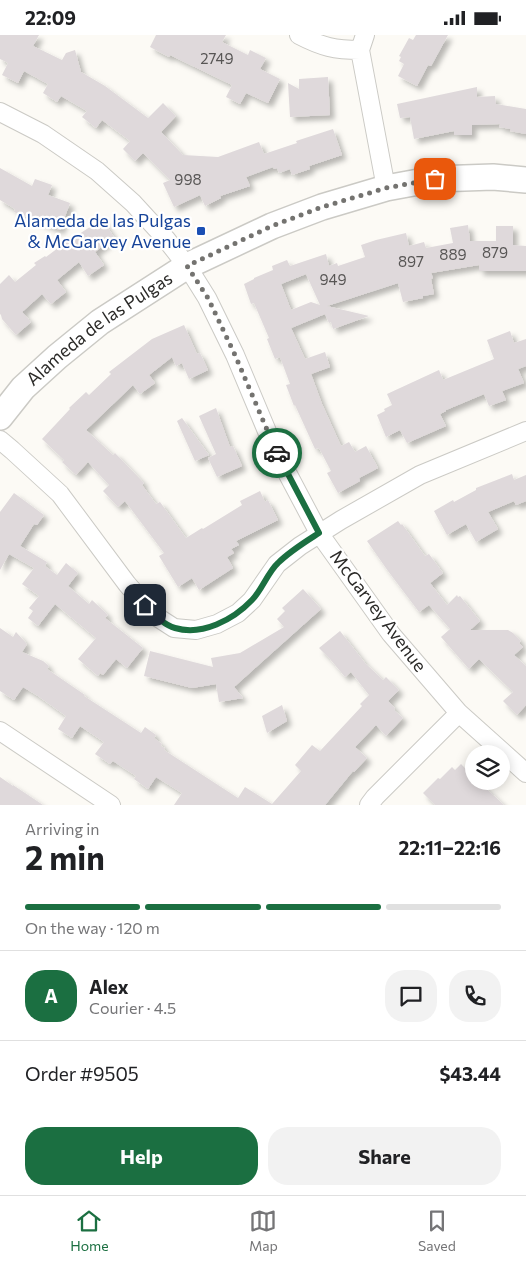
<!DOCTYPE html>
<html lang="en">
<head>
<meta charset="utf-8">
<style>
  body { margin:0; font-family:Commissioner,sans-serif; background:#f2f2f2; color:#202124; height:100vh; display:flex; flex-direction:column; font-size:19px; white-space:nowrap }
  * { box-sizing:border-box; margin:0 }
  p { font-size:16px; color:#757577 }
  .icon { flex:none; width:28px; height:28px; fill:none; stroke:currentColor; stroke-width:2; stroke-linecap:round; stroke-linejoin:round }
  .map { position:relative; height:770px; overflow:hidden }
  .details { display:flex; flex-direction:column; background:#fff; flex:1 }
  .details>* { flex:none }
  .tools { position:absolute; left:465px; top:710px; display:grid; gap:10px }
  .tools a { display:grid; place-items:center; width:45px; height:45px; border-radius:50%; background:#fff; box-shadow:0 2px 12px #0003; font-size:25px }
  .pin { position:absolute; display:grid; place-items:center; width:42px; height:42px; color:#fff; margin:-21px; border-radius:10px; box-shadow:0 2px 8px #0006 }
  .courier { position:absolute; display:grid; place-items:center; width:50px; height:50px; margin:-25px; border:4px solid #1b6f41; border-radius:50%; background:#fff; color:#222; box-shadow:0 1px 6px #0007 }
  .head em { font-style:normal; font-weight:700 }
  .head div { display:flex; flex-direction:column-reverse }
  .head { display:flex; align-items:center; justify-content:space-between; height:85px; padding:0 25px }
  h1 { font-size:32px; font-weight:700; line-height:38px }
  .bar { display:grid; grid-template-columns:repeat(4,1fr); gap:8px 5px; align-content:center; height:60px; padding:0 25px }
  .bar i { height:6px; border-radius:4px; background:#e0e0e0 }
  .bar .selected { background:#1b6f41 }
  .bar p { grid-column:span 4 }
  .line { display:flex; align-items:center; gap:12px; padding:0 25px; border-top:1px solid #e0e0e0 }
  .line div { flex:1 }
  .round { display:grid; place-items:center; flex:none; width:52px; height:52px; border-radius:20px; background:#f2f2f2 }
  .action { display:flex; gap:10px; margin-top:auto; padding:10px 25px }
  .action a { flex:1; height:58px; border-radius:20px; background:#1b6f41; color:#fff; font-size:20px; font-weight:700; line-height:58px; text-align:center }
  .action a+a { background:#f2f2f2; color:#202124 }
  .status { display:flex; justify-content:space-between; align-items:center; height:35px; padding:0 25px; background:#fff; direction:ltr }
  .status svg { height:14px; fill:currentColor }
  .menu { display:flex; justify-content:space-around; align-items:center; height:70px; border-top:1px solid #e0e0e0; background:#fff; font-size:14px; color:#757577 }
  .menu a { display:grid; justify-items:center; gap:2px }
  .menu .selected { color:#1b6f41 }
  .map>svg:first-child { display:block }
  .building { fill:#dfd9db; fill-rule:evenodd; filter:url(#shadow) }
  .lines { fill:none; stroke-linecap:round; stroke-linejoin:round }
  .minor-casing { stroke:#cbcac5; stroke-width:20 }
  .secondary-casing { stroke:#cbcac5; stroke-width:28 }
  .minor { stroke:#fff; stroke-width:18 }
  .secondary { stroke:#fff; stroke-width:25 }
  .done { stroke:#747370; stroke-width:5; stroke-dasharray:0 9 }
  .route { stroke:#1b6f41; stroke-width:6 }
  .transit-dot { fill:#1a4fb4; stroke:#fff; stroke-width:2 }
  .labels { text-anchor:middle; stroke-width:4.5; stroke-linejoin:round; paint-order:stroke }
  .number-label { font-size:15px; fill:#585655 }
  .transit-label { font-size:18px; fill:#164399; stroke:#fff; text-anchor:end }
  .street-label { font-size:18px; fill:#2b2a28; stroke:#fff }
</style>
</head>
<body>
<div class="status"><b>22:09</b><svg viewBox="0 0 49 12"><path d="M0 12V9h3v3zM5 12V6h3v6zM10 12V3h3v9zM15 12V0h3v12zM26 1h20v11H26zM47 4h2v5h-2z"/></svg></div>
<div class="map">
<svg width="526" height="770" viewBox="0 0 526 770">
  <defs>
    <filter id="shadow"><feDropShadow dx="4.5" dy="4.5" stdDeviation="2.5" flood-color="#0004"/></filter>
  </defs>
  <rect width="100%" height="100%" fill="#fcfaf5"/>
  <path class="building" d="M0,0H39L33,11L62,25L66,18L75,15L81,37L105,51L148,83L163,68L176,81L161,97L183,120L218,122L259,107L264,119L297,108L296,106L333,94L342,120L309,131L310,134L292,140L290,134L279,138L277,133L274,134L273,132L246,142L250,151L220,161L221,163L205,171L200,160L174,172L163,148L170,145L143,118L135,126L123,114L130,106L102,85L96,93L82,82L87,76L61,61L57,67L43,58L48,49L24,36L18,48L2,40L8,28L0,24Z
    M156,0H226L222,7L248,20L250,15L266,23L260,34L280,44L268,68L246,58L240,69L226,62L232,50L170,20L169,22L150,12Z
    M416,0H448L431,31L428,30L417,51L398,41L404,29L399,26L401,22L399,21L409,3L413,5Z
    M328,42L330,80L290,82L288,48L299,54V44Z
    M477,52V62L495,61L496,69L526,74V99L510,96L511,94L499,92L500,89L472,90V100H454V96L414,104L410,82L400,83L397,69Z
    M0,133L32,151L35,144L52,150L48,160L70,168L60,195L14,177L15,174L0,165Z
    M102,184L114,202L95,217L104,230L88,241L79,227L57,245L66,257L51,269L42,259L22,277L31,287L16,300L2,284L1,280L0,279V249L9,240L15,247L36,230L34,228L45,221L46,222L58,213Z
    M468,190L470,206H496V191H513V210L526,211V236H479V230L431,238L433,243L431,244L434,259L423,261V263L403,267L398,248L327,271L369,281L333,294L331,287L329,288L325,279L291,293L305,324L325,317L330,332L311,339L322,369L341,411L349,407L355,417L366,411L378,433L359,443L360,446L338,458L327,438L331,436L319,413L315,414L295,370L294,371L286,350L290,349L280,322L275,324L267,304L269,303L254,268L251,269L244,249L254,244V243L273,235L272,231L287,225L290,231L326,219L329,231L337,228L338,231L365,222L361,210L376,205L406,198L409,211L424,207L426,213L453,208L450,193ZM306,239L320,270L311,267L291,275L281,249Z
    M184,290L197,319L200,318L208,335L189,344L182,328L176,331L172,322L149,340L155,348L140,359L133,350L86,395L113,420L115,418L144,448L142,450L156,469L160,467L186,503L202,493L203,494L242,470L240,466L260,456L265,467L268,465L278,485L236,506L239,510L231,514L234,518L227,522L233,533L199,555L192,543L178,552L159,521L164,518L125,466L118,472L103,456L109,450L88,427L76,440L62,427L64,425L42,404L70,374L69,373L86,357L89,360L111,339L109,337L152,304Z
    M510,296L514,308L526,304V331L518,334L524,348L502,356L506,365L489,371L484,359L446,375V376L440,379L446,391L407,408L400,395L386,402L377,380L385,376L384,374L392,370L387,359L439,335L443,345L494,324L487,305Z
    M216,373L230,412L233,411L242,431L217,442L208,423L216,419L199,381Z
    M182,383L209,420L195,426L177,386Z
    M512,439L514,445L526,440V466L516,470L514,466L488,477L498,494L476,507L466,489L447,500L434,476L453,465L454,467L476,455V453Z
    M14,458L44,480L37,490L34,489L20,511L47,527L45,531L57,540L66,528L78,538L68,551L89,569L92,565L108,580L105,583L143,613L127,633L116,624L103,640L100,638L98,641L78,624L96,603L55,569L38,591L28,583L33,576L29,573L39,561L22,549L34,533L9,519L0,535V477Z
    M398,486L401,490L402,489L425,521L429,519L443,538L430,548L447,570L457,560L458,562L460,561L480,586L470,595H508L513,598L521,606L519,608L523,612L514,620L526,631V670L517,680L503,666L513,657L479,624L469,634L441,602L450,594L429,570L419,577L388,536L367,506Z
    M303,554L321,574L234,652L243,663L219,667L216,649L192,653L144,641L150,616L213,632L211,623L240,618L284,592L277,584L285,576L282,573Z
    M0,593L13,602L16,597L27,609L22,617L43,626L49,631L47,634L85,660L84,661L141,698L145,692L156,700L154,703L162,709L161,711L165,713L164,715L238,763L245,752L272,769L301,736L295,730L312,710L320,716L362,671L360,669L369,660L351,637L345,642L330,624L319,613L340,596L365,628L383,645L386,642L399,655L388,666L395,673L394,675L403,683L386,701L376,690L355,712L367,723L354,737L353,736L325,770H174L182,758L156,742L148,754L134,744L136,741L113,726L110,729L95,719L104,707L80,691L72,703L58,694L66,681L38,661L23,652L14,665L0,656Z
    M282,670L287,686L267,698L262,681Z
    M461,729L474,742V746H478L504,770H435L423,758L438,743L440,744L452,732L455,735Z
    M0,742L13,751V750L43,770H0Z"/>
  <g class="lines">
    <defs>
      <path id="minor" d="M299,0C322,12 335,15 360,15
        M365,0L360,15L386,153
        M0,77L43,99L97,136L133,168L166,204L187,231L207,263L235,320L274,413L319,498L391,599L459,678L526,738
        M0,405L12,415L60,459L127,549L154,580L174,593L196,595L217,589L238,578L252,565L277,529L300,511L341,485L420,440L526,396
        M0,696L111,770
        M369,770L375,762L459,678"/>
      <g id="secondary">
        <path id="s1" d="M0,382L23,353L57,322L100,287L187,231L272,191L322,172L386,153L435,144L493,142L526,145"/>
      </g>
    </defs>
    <use href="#minor" class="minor-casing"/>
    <use href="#secondary" class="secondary-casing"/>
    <use href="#minor" class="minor"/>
    <use href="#secondary" class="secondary"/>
  </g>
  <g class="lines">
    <path class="done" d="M277,418L235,320L208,263L187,231L272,191L322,172L386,153L435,144"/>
    <path class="route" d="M145,570C152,578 164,590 175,593C202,601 233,585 252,565C262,555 268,537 278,528C290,516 305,507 319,498L277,418"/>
  </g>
  <rect class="transit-dot" x="196" y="191" width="10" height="10" rx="2.5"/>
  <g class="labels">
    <g class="number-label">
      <text x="217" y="29">2749</text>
      <text x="188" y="150">998</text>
      <text x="495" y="223">879</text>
      <text x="453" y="225">889</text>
      <text x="411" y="232">897</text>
      <text x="333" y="250">949</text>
    </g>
    <g class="transit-label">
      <text x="191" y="192">Alameda de las Pulgas<tspan x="191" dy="21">&amp; McGarvey Avenue</tspan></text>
    </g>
    <g class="street-label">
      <text dy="6" stroke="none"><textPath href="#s1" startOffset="134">Alameda de las Pulgas</textPath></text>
      <text transform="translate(378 576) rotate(53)" y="6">McGarvey Avenue</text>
    </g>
  </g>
</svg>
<div class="tools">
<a><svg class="icon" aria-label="layers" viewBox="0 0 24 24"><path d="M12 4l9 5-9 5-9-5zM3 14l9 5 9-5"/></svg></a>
</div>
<div class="pin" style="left:435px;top:144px;background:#ea580c"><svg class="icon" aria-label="bag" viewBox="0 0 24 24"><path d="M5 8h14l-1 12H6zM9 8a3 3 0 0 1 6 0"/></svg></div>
<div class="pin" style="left:145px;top:570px;background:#1f2937"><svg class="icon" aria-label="home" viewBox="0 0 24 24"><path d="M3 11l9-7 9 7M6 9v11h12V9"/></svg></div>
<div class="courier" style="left:277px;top:418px"><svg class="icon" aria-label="car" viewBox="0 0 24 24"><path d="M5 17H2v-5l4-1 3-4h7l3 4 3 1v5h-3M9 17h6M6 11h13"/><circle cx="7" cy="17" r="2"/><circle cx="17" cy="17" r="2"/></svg></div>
</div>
<section class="details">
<div class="head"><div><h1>2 min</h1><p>Arriving in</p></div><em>22:11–22:16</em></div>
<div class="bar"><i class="selected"></i><i class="selected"></i><i class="selected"></i><i></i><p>On the way · 120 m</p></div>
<div class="line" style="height:90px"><b class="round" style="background:#1b6f41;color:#fff">A</b><div><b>Alex</b><p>Courier · 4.5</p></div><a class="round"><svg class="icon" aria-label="chat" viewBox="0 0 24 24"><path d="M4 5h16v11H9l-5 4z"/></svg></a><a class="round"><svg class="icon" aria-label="phone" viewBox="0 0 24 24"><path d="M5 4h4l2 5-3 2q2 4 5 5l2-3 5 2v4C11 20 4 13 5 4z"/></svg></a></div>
<div class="line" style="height:65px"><div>Order #9505</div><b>$43.44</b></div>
<div class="action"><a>Help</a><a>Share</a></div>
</section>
<nav class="menu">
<a class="selected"><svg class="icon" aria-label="home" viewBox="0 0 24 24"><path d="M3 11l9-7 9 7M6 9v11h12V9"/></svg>Home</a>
<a><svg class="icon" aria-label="map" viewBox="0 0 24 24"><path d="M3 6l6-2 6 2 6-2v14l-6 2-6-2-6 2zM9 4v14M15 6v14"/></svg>Map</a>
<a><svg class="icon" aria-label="saved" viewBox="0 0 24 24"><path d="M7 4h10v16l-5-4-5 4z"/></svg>Saved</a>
</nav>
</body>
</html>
